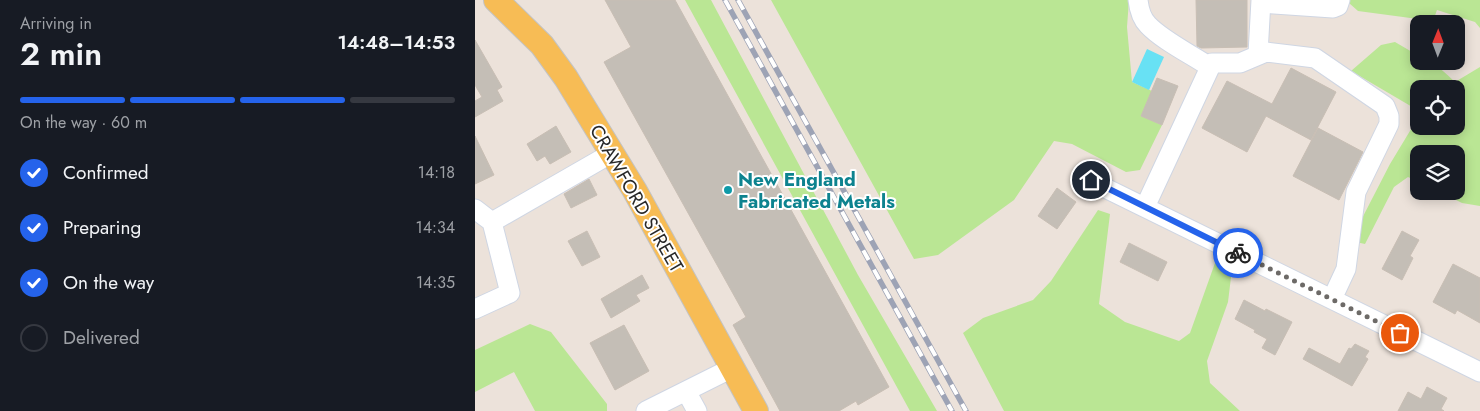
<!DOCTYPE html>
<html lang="en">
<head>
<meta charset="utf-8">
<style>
  body { margin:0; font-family:Jost,sans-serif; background:#242831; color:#f1f3f6; height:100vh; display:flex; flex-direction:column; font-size:19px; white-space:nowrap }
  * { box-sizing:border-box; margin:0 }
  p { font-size:16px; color:#9ea1a6 }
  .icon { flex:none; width:28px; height:28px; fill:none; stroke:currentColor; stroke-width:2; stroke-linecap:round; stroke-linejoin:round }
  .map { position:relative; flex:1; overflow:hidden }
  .side { display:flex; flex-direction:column; background:#171b24; width:475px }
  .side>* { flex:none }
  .needle { width:32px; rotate:1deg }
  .fabs { position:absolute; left:935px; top:15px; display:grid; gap:10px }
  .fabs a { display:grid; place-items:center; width:55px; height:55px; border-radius:10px; background:#171b24; box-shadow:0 2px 12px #0003; font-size:25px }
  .pin { position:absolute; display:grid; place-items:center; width:42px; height:42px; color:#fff; margin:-21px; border:2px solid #fff; border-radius:50%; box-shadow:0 1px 5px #0007 }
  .courier { position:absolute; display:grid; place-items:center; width:50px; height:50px; margin:-25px; border:4px solid #2563eb; border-radius:50%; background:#fff; color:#222; box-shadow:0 1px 6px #0007 }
  .headline em { font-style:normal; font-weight:600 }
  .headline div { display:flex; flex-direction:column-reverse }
  .headline { display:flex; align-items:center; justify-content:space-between; height:85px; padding:0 20px }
  h1 { font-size:32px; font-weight:600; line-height:38px }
  .bar { display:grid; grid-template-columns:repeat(4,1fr); gap:8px 5px; align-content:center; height:60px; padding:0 20px }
  .bar i { height:6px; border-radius:4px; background:#363941 }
  .bar .current { background:#2563eb }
  .bar p { grid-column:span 4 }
  ol { padding:0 20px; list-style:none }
  li { display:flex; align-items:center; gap:15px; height:55px }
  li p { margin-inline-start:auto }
  li .icon { padding:5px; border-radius:50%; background:#2563eb; color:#fff; stroke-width:4 }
  li:last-child { color:#9ea1a6 }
  li i { width:28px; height:28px; border:2px solid #363941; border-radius:50% }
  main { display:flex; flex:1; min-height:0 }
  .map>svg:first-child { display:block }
  .green { fill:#bae694 }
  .water { fill:#68e1f4 }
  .building { fill:#c4beb6; stroke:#c8beb4 }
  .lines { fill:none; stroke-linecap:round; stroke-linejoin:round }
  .minor-casing { stroke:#cfd6e3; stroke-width:21 }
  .major-casing { stroke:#c3c3c3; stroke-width:26 }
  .minor { stroke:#fff; stroke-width:19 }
  .major { stroke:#f7bc55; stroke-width:24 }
  .rail-casing { stroke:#9da3b5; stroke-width:5.5 }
  .rail { stroke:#fff; stroke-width:4; stroke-dasharray:11; stroke-linecap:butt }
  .done { stroke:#6d6a67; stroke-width:5; stroke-dasharray:0 9 }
  .route { stroke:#2563eb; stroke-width:6 }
  .culture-dot { fill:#0f9aa8; stroke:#fff; stroke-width:2 }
  .labels { text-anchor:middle; stroke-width:4; stroke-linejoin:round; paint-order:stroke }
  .culture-label { font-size:19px; font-weight:bold; fill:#0d838f; stroke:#fff; text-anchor:start }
  .street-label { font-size:19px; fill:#292929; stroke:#fff }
</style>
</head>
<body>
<main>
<section class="side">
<div class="headline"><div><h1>2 min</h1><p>Arriving in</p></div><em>14:48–14:53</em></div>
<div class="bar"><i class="current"></i><i class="current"></i><i class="current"></i><i></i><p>On the way · 60 m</p></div>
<ol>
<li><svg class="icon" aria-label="check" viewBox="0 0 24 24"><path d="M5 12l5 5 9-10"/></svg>Confirmed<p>14:18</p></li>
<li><svg class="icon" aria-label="check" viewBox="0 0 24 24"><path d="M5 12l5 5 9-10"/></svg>Preparing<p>14:34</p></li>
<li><svg class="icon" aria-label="check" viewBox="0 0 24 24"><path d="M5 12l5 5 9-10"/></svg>On the way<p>14:35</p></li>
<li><i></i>Delivered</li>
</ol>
</section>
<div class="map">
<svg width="1005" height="411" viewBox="0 0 1005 411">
  <rect width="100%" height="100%" fill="#ece2da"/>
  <path class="green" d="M210,0H236L383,275L462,411H435Z
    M296,0H654L652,27L657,82L677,91L666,116L687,125L665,170L651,172L597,144L579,141L539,200L463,255L439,259Z
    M874,0H1005V28L1000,22L962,10L958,21L883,11L874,3Z
    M920,42L944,56V61C960,61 969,72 980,82L1005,67V206L987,203L963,191H981V154H944V182L933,177L919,187L890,244L881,242V230L915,164L944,116V126H981V89H944V116L939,108L876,71L906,45Z
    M623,210L635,214L624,304L650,322L704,341L715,333L740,263L757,269L753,302L732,361L735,383L765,411H529L488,333L508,318L558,300L576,281Z
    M55,324L76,332L132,404V411H60L39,372L0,392V350Z"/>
  <path class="water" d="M672,49L689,57L674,90L657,82Z"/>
  <path class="building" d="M130,0H200L414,387L383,405L381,401L364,411H305L258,325L271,317L129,62L156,47Z
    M721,0H772V47L726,48L722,46Z
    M0,40L27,87L22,90L28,101L0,117V101L7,97L0,85Z
    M816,68L861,92L836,140L791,116L772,152L727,128L752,81L797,104Z
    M682,78L703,86L687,125L666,116Z
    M81,126L96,152L75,164L70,156L62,161L52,144Z
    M843,128L888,152L864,200L818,176Z
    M0,136L19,175L0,184Z
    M114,179L122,195L96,208L89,194Z
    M582,188L601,202L582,229L563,216Z
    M112,231L125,257L107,266L93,241Z
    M927,231L944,240L935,256L938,258L927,280L907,269Z
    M654,243L692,262L683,281L645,262Z
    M978,264L1005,278V323L982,310L980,314L958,302Z
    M167,275L174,288L161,295L165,301L136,318L126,299Z
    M769,300L790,311L791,309L817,322L800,355L787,348L792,339L779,332L780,330L760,319Z
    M149,325L174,371L140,390L115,343Z
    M880,344L894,351L890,357L893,359L877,386L828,359L834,348L865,364L874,348L876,349Z
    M952,387L972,398L966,409L969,411H923L933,392L946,399Z"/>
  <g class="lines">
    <defs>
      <path id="minor" d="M663,0C664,9 666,18 673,25C687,40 717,55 735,67
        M786,3L858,8L863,6L865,0
        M783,54L786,0
        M616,181L1005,372
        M670,207L737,63H765L791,52L840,58L910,106L914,116V124L881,192L871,269L857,299
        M0,209L17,222L35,293L0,309
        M17,222L137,153
        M211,391L222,411
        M171,411L257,368"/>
      <path id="major" d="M21,0L67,45L91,78L160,191L281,411"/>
    </defs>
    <use href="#minor" class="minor-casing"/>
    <use href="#major" class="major-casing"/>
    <use href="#minor" class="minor"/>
    <use href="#major" class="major"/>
    <defs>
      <path id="rail" d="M250,0L477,411
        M263,0L491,411"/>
    </defs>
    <use href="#rail" class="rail-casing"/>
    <use href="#rail" class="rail"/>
  </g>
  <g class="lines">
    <path class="done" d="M763,253L925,333"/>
    <path class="route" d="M616,180L763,253"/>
  </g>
  <circle class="culture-dot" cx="253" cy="190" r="5"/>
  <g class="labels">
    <g class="culture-label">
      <text x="263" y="186">New England<tspan x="263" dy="22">Fabricated Metals</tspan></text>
    </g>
    <g class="street-label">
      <text transform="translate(162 198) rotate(60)" y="7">CRAWFORD STREET</text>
    </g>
  </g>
</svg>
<div class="fabs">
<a><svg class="needle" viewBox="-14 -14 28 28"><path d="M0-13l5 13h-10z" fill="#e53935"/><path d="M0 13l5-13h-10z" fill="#9ea1a6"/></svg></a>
<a><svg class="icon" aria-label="locate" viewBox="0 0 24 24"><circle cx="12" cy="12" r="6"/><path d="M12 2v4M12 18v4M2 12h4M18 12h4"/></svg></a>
<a><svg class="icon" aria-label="layers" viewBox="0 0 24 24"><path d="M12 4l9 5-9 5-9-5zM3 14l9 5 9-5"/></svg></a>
</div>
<div class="pin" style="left:925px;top:333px;background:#ea580c"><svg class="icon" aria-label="bag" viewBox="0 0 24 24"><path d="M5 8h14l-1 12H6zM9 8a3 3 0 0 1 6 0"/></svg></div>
<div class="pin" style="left:616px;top:180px;background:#1f2937"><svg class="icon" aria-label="home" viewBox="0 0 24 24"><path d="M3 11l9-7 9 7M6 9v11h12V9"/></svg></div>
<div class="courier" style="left:763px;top:253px"><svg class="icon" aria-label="bike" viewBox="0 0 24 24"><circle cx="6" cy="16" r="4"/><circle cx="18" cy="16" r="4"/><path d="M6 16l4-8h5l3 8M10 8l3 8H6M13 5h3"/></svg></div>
</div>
</main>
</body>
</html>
